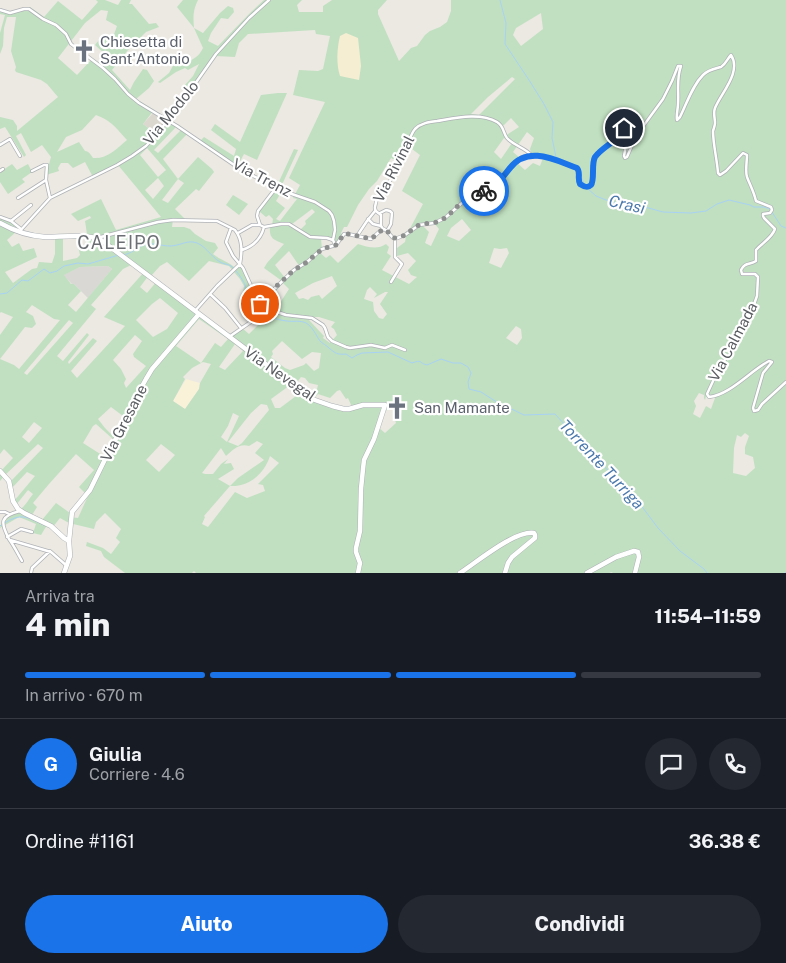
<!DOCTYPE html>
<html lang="it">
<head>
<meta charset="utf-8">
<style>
  body { margin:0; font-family:"Public Sans",sans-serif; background:#242831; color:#f1f3f6; height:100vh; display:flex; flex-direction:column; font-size:19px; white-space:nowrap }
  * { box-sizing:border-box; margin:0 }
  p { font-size:16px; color:#9ea1a6 }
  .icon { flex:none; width:28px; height:28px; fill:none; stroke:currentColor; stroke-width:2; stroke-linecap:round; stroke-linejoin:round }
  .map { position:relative; height:573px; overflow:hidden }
  .side { display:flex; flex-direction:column; background:#171b24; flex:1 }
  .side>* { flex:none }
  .pin { position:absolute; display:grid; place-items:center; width:42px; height:42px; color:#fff; margin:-21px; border:2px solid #fff; border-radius:50%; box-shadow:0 1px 5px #0007 }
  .courier { position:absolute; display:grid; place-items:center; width:50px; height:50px; margin:-25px; border:4px solid #1a73e8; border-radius:50%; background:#fff; color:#222; box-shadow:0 1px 6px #0007 }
  .headline em { font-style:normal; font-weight:800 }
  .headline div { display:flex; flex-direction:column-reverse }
  .headline { display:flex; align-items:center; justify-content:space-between; height:85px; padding:0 25px }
  h1 { font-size:32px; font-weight:800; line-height:38px }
  .bar { display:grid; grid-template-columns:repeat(4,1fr); gap:8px 5px; align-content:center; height:60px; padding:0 25px }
  .bar i { height:6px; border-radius:4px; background:#363941 }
  .bar .selected { background:#1a73e8 }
  .bar p { grid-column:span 4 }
  .line { display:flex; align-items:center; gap:12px; padding:0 25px; border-top:1px solid #363941 }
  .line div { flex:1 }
  .round { display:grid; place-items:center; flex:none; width:52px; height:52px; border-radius:26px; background:#242831 }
  .action { display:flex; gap:10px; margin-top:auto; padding:10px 25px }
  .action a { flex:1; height:58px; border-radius:30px; background:#1a73e8; color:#fff; font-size:20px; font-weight:800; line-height:58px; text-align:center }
  .action a+a { background:#242831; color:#f1f3f6 }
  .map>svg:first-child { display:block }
  .commercial { fill:#f9f2d9 }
  .industrial { fill:#dad8d4 }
  .education { fill:#dbd8d0 }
  .green { fill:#c1e0c1; fill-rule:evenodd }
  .sand { fill:#f5eed3 }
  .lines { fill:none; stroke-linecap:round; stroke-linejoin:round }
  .stream { stroke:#a8d2f4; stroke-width:1 }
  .street-casing { stroke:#afb2b6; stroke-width:4 }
  .secondary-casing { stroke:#aeb1b5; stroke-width:5.5 }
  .street { stroke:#fff; stroke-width:2.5 }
  .secondary { stroke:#fff; stroke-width:4.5 }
  .done { stroke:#8d8e8e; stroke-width:5; stroke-dasharray:0 9 }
  .route { stroke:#1a73e8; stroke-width:6 }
  .labels { text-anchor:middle; stroke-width:4.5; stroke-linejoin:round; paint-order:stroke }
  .worship-label { font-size:15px; fill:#5b616d; stroke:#fff; text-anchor:start }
  .street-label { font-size:15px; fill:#5a5d61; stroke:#fff }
  .water-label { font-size:16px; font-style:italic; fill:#4c79ac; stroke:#fff }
  .quarter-label { font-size:18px; letter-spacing:1px; fill:#6b6f73; stroke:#fff }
</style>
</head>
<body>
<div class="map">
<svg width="786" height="573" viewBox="0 0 786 573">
  <rect width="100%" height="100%" fill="#ebe9e2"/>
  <path class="commercial" d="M186,379L200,383L199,389L185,409L173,401Z"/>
  <path class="industrial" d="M108,266L112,269L88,298L74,284H72L63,275L80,267Z"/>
  <path class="education" d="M154,112L167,120L155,133L143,124Z"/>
  <path class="green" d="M96,0H105L118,5L121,0H131L129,4H132L149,24L156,23L159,27L146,32L128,50L112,70L130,90L134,82L143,69L147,70L154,81L149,88L136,99L154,110L143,124L155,133L167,120L177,126L154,150L158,153L182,129L188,133L163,159L178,179L198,157L212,169L214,172L199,191L196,189L175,209L185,219H173L172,227H184L190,229L195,234L206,241L215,243L218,248L213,254C220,260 230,262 236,269L240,265L258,302L263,304L266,299L282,281L264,268L267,263L284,244C273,239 269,239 270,226H272L273,219L269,215L266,217L260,212L259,213L257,210L276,188L294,149L298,150L280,189L282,191L276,201L285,208L276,219L280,221L297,199L293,198L300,185L289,178L325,102L293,95L299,70L318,71L323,69L330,36L316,34L315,30L248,34L239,43L235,57L216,56L200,80L190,91L185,85L193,76L199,64L188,70L185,68L176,72L160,83L158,82L169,73L174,64C186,62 197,61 203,48L194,28L177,7L183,0H198C193,10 193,17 194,28L203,33L220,13L228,6L233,8L234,12L228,19L221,18L211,33L208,41L218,46L251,12L264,0H302L297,5L299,12H323V6L332,0H387L378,10V14L399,61L411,48L417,46L425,35L430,31L440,27L447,22L451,11V0H786V573H613L611,572L610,573H196L194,571L192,573H125L104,557L101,551L86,546L87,542L103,548L111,554L120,542L116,538L121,529L105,513L96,522L94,529L69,523L60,518L52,528L47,525L41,535L33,533L36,524L19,517L0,528C2,517 12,516 20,510C25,506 29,499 33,494L28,490L16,505L14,501L35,476L27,472L11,489L10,482L43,448L38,444L5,475L0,481V472L13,458L4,449L0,454V335L13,317L1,312L0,313V217C7,220 15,223 18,230L7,240L12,247L19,243L23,251L34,248L37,257L5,272L13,283L32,269L37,268L39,262L52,263L55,254V236L63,237V261L77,258L80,255L78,246L88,245L87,239H72V237L87,234L85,221L91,218L90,216L78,221L71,214L101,199L116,230L161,217L118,165L93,177L85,162L73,168L68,163H61L58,168L59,171L46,175L51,157L42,145L31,152L21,133L16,136L26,155L24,157L5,127L0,129V117L13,120L17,126V131L58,97L47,84L41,80L16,72L15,70L16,67L11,51L16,17H7L4,28L3,46L0,54V33L5,15L0,14V8L12,13L26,7H30L44,17L58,1L82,20L98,2ZM101,10L108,11L106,20L117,26L112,40L103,35L95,45L106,55L99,62L91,60L77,75L58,58L85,23ZM541,13L543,29L521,46L513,35L516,28ZM512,77L515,79L479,115L471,114L488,97ZM96,115C112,121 116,128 127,140C116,149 108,159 93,158C91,155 89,151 85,151L79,142L57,152L66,137L82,130ZM511,118L519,127L505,136L502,127ZM527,132L534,138L530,149L532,156L543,158L540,166L533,163L525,170L516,162L520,158L513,152ZM504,138L512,143L501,159L494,152ZM408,146L420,155L402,191L423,204L406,236L405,242L397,248V256L408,253L416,261L408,270L411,275L417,277L409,284L382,270L391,256L387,253L389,247L386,244C378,250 367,247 358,244L338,263L330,255L326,258L319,252L322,250L321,238L328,239L334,241V245L342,235L341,233L344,227H347L358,205L369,189L377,181L391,158L400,163ZM147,148L166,170L158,177L140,155ZM158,178L164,186L153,199L145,190ZM178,179L184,183L168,203L162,200ZM312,209L315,212L305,221L306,224L300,230L292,224ZM462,219L471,230L459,241L447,236L451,228ZM434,223L439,229L431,246L425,243L429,232L423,226ZM494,248L500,249L507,248L509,253L501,268L489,263ZM289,251L300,267L285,278L275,265ZM209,261L229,266L240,279L244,286L243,293L248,304L254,308L264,319L249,334L242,328L231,337L157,281L147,293L140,287L149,275L151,276L160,266L167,262L189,281ZM135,263L145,271L104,317L125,326L77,378L71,371L97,341L93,338L69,364L68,362L89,335L87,333L63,361L57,356L96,309L91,305L123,269ZM108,266L112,269L76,312L68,305L81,291L74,284H71L64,275L80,267ZM332,276L337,286L322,299L319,295L311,297L308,300L303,298L299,299L295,293L313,283ZM283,283L289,289L278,306L268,305V300ZM370,287L377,294L374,298L385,292H388L380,304L387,314L383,319L379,318L374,311L373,302L364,299L367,290ZM160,298L178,313L167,329L153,337L136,320L152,304ZM32,305L54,319L60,320L19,369L14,365L0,359L25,327L32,328L36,324L33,316L26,312ZM312,317H319L335,322L331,327L334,329L337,335L330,343L323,338L324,336L309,320ZM199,319L228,339L221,347L215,343L201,363L176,346ZM69,320L73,323L27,375L24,373ZM516,326L521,329L522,338L517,345L506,338ZM135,335L142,341L133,354L134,357L146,366L126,388L124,383L126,379L121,369L113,360ZM282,341L302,359L312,352L321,353L319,368L314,371L306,363L304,365L290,370L285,368L271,357L273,354L272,351ZM235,344L243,351L225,370L219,367ZM203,362L211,364L200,383L199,389L185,409L173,401L185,379L183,377L192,368ZM301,377L305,378L309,383L318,385L315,397L318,394L330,398L337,391L340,390L346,399L348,398L352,407L343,410L300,393L280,408H275L271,399L293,383L295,385ZM699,393L704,395V398L705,400L706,396L714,395L715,398L711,409L706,406L700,418L693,414L696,406L694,401ZM261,404L267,405L269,410L242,443L238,446L228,442L251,413ZM398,405L402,407L401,416L395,420L396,423L385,433L378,427L383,412ZM111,407L127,419L115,438L105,428L98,419ZM233,413L239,416L227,442L221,437L228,426ZM34,422L42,428L29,443L22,437ZM96,424L114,440L105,457L83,443L93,426ZM745,433L749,436L745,447V454L753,457L755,468L746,476L733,473L734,448L737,435L741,437ZM257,441L263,444L255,453L264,460L238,478L230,486L218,479L234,469L231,463L224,464L228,459L221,464L213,474H205L202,473L221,448L226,456C233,450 239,443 249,446ZM161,444L175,455L159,472L146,460ZM76,454L94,470L79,487L88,496L78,518L70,517V513L56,503L42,520L32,515L37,507L33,503L49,484ZM270,456L279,463L258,484L263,485L265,491L247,498L235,492L208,527L202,524L205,517L204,516L230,486C249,487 264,474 270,456Z
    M278,93H287L257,160L244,154L237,167L200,141L204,137L234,156L236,149L211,130L215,124L240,142L261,95Z
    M12,164L17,170L28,164L32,172L22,179L25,182L8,194L0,182V172Z
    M233,195L248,204L239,215L226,205Z"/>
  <path class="sand" d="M346,33L358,38L361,66L359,80L340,76C336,64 337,48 340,36Z"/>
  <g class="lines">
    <path class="stream" d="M500,0L506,23L505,44L529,80L544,104L553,122L552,138L556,157L580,168L582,179L585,185
      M587,188L596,196L606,200L621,204L645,207L663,212L691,213L706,211L717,204L729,200L750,205L754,207H764L770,209L781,226L786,228
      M123,255C131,254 136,248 144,245C153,242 161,246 170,246C178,246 186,241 193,242C204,243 211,257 220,262C223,264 228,264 231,266C236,270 242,278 245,285C248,292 245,299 253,305C263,313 274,320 287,321C293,322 300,320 306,323C312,326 316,335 320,341C323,344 326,345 329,348C335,353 337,355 346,354L352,358L357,355L362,353L388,352L412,363C423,359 418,363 427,365L441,359L453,363H461L468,367L471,373L468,382L469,389L481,392L495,401L524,415L555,414L588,450L637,500L658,528L680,551L704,569L707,573
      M0,294L7,293L22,280L28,281L44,269L50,273L57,271L64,266L78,263L88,264L119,255
      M3,524C22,512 26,517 44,525
      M0,526L1,525
      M785,573L786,572"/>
    <defs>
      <path id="street" d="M0,10L10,13L24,9H29L43,19L56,25L66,34L71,44L103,68L115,79L128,94L139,103L177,126L243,171L286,192L315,202L329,211L332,215L334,221L335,230L333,240L335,245
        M0,145L10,139L20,156
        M0,171L3,169
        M32,171L44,165H47L46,180L50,198
        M18,198L46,180
        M380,213L386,210L390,211L392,213L391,224L387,231
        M0,217L11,221L21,229
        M368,219L373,224L381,226
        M11,221L31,205
        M264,227L281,224H289L310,237L327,238L333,240
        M231,228L226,242L233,256L243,268L259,303L265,308L286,315L312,318L323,325L325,328L328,337L332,341L346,347L350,348L371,345L385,348L392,345L405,350
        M383,229L381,226V215C378,212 374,212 375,207C376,194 388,185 395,174C399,168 401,160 405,153C409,145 409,136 415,129C421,123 429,122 437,121C455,118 480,112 497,122C504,126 503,133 507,138C514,146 526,148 532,156
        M20,231L50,198L117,165L132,156L146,146L159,132L179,104L190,91L216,54L249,18L269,0
        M238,233L252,225H259
        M357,236L367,221L375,211
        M97,238L158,222L173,220L217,221L235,230C243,240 242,252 240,264
        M242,250C254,246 261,239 264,227L260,225L257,216L258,211L276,188
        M391,282L402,264L395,257V239
        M210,294L225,308L241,328
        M195,311L217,286L240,264
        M229,337L258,317V315L256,312L260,304H263L269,294L294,270L307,262L322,249L336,245L344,234H348L371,239L379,232L384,229C389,231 390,237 395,239L405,235L419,225L434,223L445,218L463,202L473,195L496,185L513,164L522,157L540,156L547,157L577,168C581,173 577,178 580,184C598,196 590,165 595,157C600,150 610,145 616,138C621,134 624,127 627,121L631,122L629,128L624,156L625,158L627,157L636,136L663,99L672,81L678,66H681C676,80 679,90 678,104C678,109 676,115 677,120L680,117C687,103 692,86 703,75C708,70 714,69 721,67C726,64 727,59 731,55C742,72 721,93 715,108C713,113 715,118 715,123C715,125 714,128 713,131C713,144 717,159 718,173L720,175L726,171L743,153L747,155C747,162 745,171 747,177C750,185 754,192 756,201L771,207L772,210L770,213L763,214V216L764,218L775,229C772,238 762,243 756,250V261C750,265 745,262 741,270L742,274H755L758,277L757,296L752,310L738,333L732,352L721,364L707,394L709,397C730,395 750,371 769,361L772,362L763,373L753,408L754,411L758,410L762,404L786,382
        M20,511C0,516 0,522 9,539C14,546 18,554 22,561
        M0,512H5L9,514
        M7,537L21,529L32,532
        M10,540L51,552L67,566
        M31,573L32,568L50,551"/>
      <path id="secondary" d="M0,223C14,231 29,236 45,237C63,237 84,233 101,240L312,399L332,406L344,409H349L363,405H385L374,439L364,460L363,469L361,489L360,531L356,548V552L360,563L358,573
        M0,471L9,481L13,501L18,509L24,513L51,526L64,538L69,541
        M64,573L70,556L69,541L72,512L90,490L112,445L127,421L135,399L146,379L152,369L199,314
        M460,573C477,562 515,530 534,533L535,535V538L512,557L508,563L505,573
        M587,573L616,557L634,551L638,552L639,557L635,573"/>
    </defs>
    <use href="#street" class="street-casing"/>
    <use href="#secondary" class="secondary-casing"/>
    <use href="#street" class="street"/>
    <use href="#secondary" class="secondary"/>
  </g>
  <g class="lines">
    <path class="done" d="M260,304H263L268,294L294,270L307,262L322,249L336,245L344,234H349L371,239L379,232L384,229L387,231L394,238C404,238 409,231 417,226C424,222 434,225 443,219C451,214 456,207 463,201C470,196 476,193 484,191"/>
    <path class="route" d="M484,191C498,185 501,179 510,168C528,145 555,160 577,168C581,173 577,178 580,184C583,186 587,189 591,185C595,180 591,164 595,157C601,149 611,144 617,138C619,135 622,131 624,128"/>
  </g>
  <defs>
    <symbol id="church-bare" viewBox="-9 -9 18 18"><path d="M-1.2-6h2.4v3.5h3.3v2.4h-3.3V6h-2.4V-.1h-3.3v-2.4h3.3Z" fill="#6b7280" stroke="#fff" stroke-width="2.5" paint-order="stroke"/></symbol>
  </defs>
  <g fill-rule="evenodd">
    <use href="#church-bare" x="68" y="35" width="32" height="32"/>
    <use href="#church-bare" x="381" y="392" width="32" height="32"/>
  </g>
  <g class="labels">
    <g class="worship-label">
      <text x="100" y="47">Chiesetta di<tspan x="100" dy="17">Sant'Antonio</tspan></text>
      <text x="414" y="413">San Mamante</text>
    </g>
    <g class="street-label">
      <text transform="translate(171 113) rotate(-51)" y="5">Via Modolo</text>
      <text transform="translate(394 169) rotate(-63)" y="5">Via Rivinal</text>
      <text transform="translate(262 178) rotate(28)" y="5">Via Trenz</text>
      <text transform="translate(733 342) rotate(-62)" y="5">Via Calmada</text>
      <text transform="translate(280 374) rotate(35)" y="5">Via Nevegal</text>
      <text transform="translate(124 423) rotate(-63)" y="5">Via Gresane</text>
    </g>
    <g class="water-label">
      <text transform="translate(627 204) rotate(13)" y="6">Crasi</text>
      <text transform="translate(602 464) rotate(47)" y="6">Torrente Turriga</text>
    </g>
    <g class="quarter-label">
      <text x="119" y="249">CALEIPO</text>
    </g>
  </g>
</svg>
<div class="pin" style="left:260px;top:304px;background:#ea580c"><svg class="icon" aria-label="bag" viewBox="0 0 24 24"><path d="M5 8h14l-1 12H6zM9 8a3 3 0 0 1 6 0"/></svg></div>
<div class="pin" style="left:624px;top:128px;background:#1f2937"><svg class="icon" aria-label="home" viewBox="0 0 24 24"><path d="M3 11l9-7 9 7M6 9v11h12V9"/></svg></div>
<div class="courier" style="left:484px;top:191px"><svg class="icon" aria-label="bike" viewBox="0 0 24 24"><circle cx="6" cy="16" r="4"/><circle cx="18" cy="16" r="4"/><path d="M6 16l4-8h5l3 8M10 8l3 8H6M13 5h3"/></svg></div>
</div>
<section class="side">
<div class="headline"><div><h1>4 min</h1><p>Arriva tra</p></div><em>11:54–11:59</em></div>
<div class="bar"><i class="selected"></i><i class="selected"></i><i class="selected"></i><i></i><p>In arrivo · 670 m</p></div>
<div class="line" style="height:90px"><b class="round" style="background:#1a73e8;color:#fff">G</b><div><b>Giulia</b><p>Corriere · 4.6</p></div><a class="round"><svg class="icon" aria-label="chat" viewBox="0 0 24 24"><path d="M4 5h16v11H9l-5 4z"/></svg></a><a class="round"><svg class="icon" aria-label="phone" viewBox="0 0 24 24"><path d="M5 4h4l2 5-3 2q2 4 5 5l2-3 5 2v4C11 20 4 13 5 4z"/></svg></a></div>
<div class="line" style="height:65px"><div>Ordine #1161</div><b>36.38 €</b></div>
<div class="action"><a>Aiuto</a><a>Condividi</a></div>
</section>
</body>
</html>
